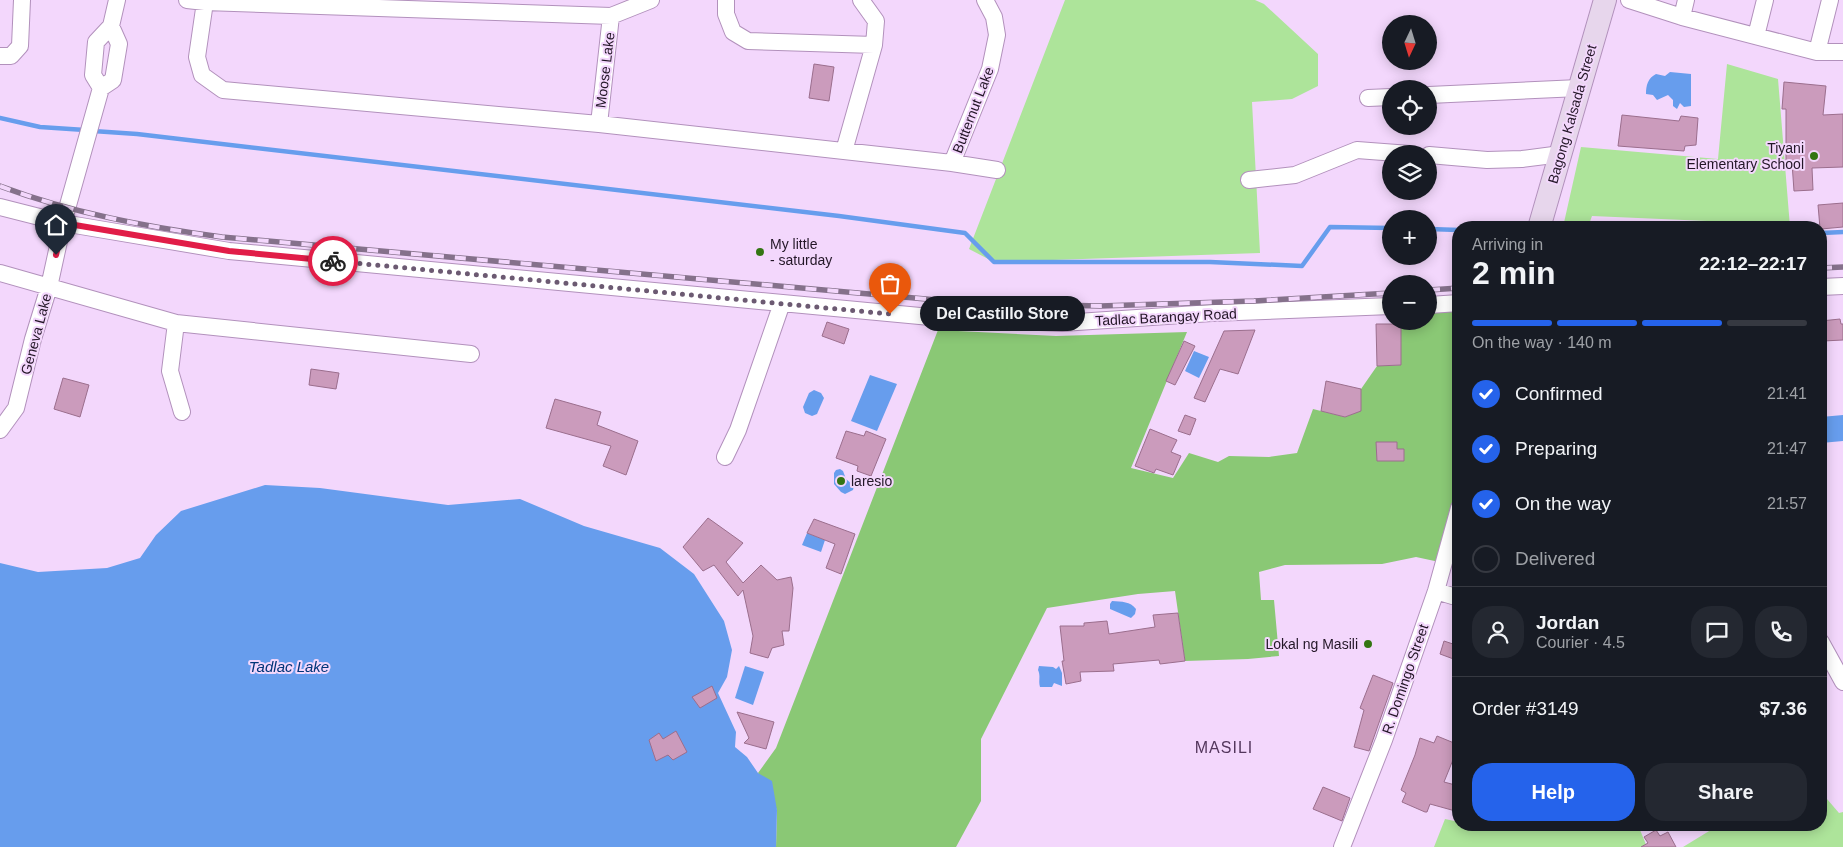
<!DOCTYPE html>
<html lang="en">
<head>
<meta charset="utf-8">
<style>
  body { margin:0; font-family:Helvetica,sans-serif; background:#242831; color:#f1f3f6; height:100vh; display:flex; flex-direction:column; font-size:19px; white-space:nowrap }
  * { box-sizing:border-box; margin:0 }
  p { font-size:16px; color:#9ea1a6 }
  .icon { flex:none; width:28px; height:28px; fill:none; stroke:currentColor; stroke-width:2; stroke-linecap:round; stroke-linejoin:round }
  .map { position:relative; flex:1; overflow:hidden }
  .sheet { position:absolute; left:1452px; top:221px; width:375px; height:610px; display:flex; flex-direction:column; background:#171b24; border-radius:20px; box-shadow:0 2px 12px #0003 }
  .sheet>* { flex:none }
  .needle { width:32px; rotate:184deg }
  .controls { position:absolute; left:1382px; top:15px; display:grid; gap:10px }
  .controls a { display:grid; place-items:center; width:55px; height:55px; border-radius:50%; background:#171b24; box-shadow:0 2px 12px #0003; font-size:25px }
  .pin { position:absolute; display:grid; place-items:center; width:42px; height:42px; color:#fff; margin:-51px -21px; border-radius:50% 50% 50% 0; rotate:-45deg; box-shadow:0 0 5px #0007 }
  .pin .icon { rotate:45deg }
  .courier { position:absolute; display:grid; place-items:center; width:50px; height:50px; margin:-25px; border:4px solid #e11d48; border-radius:50%; background:#fff; color:#222; box-shadow:0 1px 6px #0007 }
  .bubble { position:absolute; height:35px; border-radius:18px; background:#171b24; box-shadow:0 2px 12px #0003; font-size:16px; font-weight:700; line-height:35px; text-align:center }
  .overview em { font-style:normal; font-weight:700 }
  .overview div { display:flex; flex-direction:column-reverse }
  .overview { display:flex; align-items:center; justify-content:space-between; height:85px; padding:0 20px }
  h1 { font-size:32px; font-weight:700; line-height:38px }
  .bar { display:grid; grid-template-columns:repeat(4,1fr); gap:8px 5px; align-content:center; height:60px; padding:0 20px }
  .bar i { height:6px; border-radius:4px; background:#363941 }
  .bar .active { background:#2563eb }
  .bar p { grid-column:span 4 }
  .line { display:flex; align-items:center; gap:12px; padding:0 20px; border-top:1px solid #363941 }
  .line div { flex:1 }
  .round { display:grid; place-items:center; flex:none; width:52px; height:52px; border-radius:20px; background:#242831 }
  ol { padding:0 20px; list-style:none }
  li { display:flex; align-items:center; gap:15px; height:55px }
  li p { margin-inline-start:auto }
  li .icon { padding:5px; border-radius:50%; background:#2563eb; color:#fff; stroke-width:4 }
  li:last-child { color:#9ea1a6 }
  li i { width:28px; height:28px; border:2px solid #363941; border-radius:50% }
  .button { display:flex; gap:10px; margin-top:auto; padding:10px 20px }
  .button a { flex:1; height:58px; border-radius:20px; background:#2563eb; color:#fff; font-size:20px; font-weight:700; line-height:58px; text-align:center }
  .button a+a { background:#242831; color:#f1f3f6 }
  .map>svg:first-child { display:block }
  .green { fill:#ade49a }
  .forest { fill:#8ac875 }
  .water { fill:#679ded }
  .lines { fill:none; stroke-linecap:round; stroke-linejoin:round }
  .stream { stroke:#679ded; stroke-width:4.5 }
  .building { fill:#cb9bbc; stroke:#9b6e8d }
  .street-casing { stroke:#b291bc; stroke-width:18 }
  .secondary-casing { stroke:#b291bc; stroke-width:24 }
  .street { stroke:#fff; stroke-width:16 }
  .secondary { stroke:#e7d6ec; stroke-width:22 }
  .rail-casing { stroke:#85718b; stroke-width:5.5 }
  .rail { stroke:#f3d7fc; stroke-width:4; stroke-dasharray:11; stroke-linecap:butt }
  .done { stroke:#6c5a72; stroke-width:5; stroke-dasharray:0 9 }
  .route { stroke:#e11d48; stroke-width:6 }
  .poi-dot { fill:#337512; stroke:#f3d7fc; stroke-width:2 }
  .labels { text-anchor:middle; stroke-width:4; stroke-linejoin:round; paint-order:stroke }
  .street-label { font-size:14px; fill:#231627; stroke:#f3d7fc }
  .poi-label { font-size:14px; fill:#231627; stroke:#f3d7fc; text-anchor:end }
  .water-label { font-size:15px; font-style:italic; fill:#003478; stroke:#f3d7fc }
  .quarter-label { font-size:16px; letter-spacing:1px; fill:#53365c; stroke:#f3d7fc }
</style>
</head>
<body>
<div class="map">
<svg width="1843" height="847" viewBox="0 0 1843 847">
  <rect width="100%" height="100%" fill="#f3d7fc"/>
  <path class="green" d="M1065,0H1255L1264,4L1318,54V86L1292,99L1252,102L1260,253L994,262L969,249Z
    M1727,64L1778,79L1790,227H1753V223L1592,216L1588,227H1563L1581,147L1718,159Z
    M1821,792L1839,813L1843,812V847H1683L1719,825H1821Z
    M1445,819L1459,822V825H1471L1480,827L1482,825H1638L1647,847H1434Z"/>
  <path class="forest" d="M1458,308L1455,319L1459,336L1457,364L1459,365V509L1444,563L1416,557L1382,564L1285,565L1259,572L1261,600H1274L1279,656L1248,659L1185,661L1175,591L1138,594L1047,608L981,739V801L956,847H776L777,810L758,773L776,748L938,330L1056,336L1187,332L1131,468L1173,478L1189,453L1218,462L1229,456L1269,457L1297,453L1313,409L1345,417L1360,411L1361,389L1377,366L1401,365V321H1429V310Z"/>
  <path class="water" d="M1670,72L1691,74V106L1684,107L1680,103L1677,109L1673,106V100L1668,95L1657,100L1653,95L1646,94C1646,85 1648,78 1656,74L1665,76Z
    M1194,351L1209,357L1199,378L1185,371Z
    M870,375L897,384L877,431L851,421Z
    M814,390L821,393L824,398L817,414L812,416L805,413L803,407L809,393Z
    M1843,415V441L1821,443V417Z
    M840,469L843,471L846,479L854,486L853,490L845,494L841,492L834,484V473L836,470Z
    M265,485L320,488L448,505L520,499L584,526L660,548L694,574L724,621L732,650L727,677L718,693L736,732L735,747L747,757L758,773L772,781L777,810L776,847H0V563L38,572L107,568L140,558L156,535L181,511Z
    M807,533L825,540L821,552L802,545Z
    M1112,601C1122,602 1130,601 1136,609L1135,614L1131,618L1110,609V604Z
    M745,666L764,672L753,705L735,698Z
    M1039,666L1053,667L1056,669L1059,666L1062,673V686L1054,683L1052,687H1040C1038,681 1041,676 1038,670Z"/>
  <g class="lines">
    <path class="stream" d="M0,118L40,127L85,130
      M93,131L137,134L839,216L965,233L994,262H1210L1302,266L1330,227L1391,228
      M1429,229L1459,230
      M1821,233L1843,232"/>
  </g>
  <path class="building" d="M814,64L834,67L829,101L809,98Z
    M1784,82L1826,86L1823,115L1843,114V167L1812,168L1813,190L1794,191L1792,163H1786V109H1782Z
    M1622,115L1679,121L1681,116L1698,118L1696,145L1685,146L1684,151L1618,146Z
    M1843,203V227L1821,229L1820,228L1818,205Z
    M1840,319L1841,324H1843V340L1823,341L1821,321Z
    M827,322L849,329L844,344L822,336Z
    M1376,324H1401V365L1377,366Z
    M1255,330L1238,374L1220,369L1205,402L1194,398L1224,331Z
    M1184,341L1195,346L1175,385L1166,381Z
    M311,369L339,373L336,389L309,385Z
    M63,378L89,385L80,417L54,409Z
    M1326,381L1361,389V411L1345,417L1321,411Z
    M555,399L601,412L597,425L638,441L626,475L603,466L611,446L546,428Z
    M1185,415L1196,419L1190,435L1178,431Z
    M1150,429L1177,440L1171,452L1181,456L1173,475L1156,469L1154,473L1135,466Z
    M846,431L864,436L866,431L886,439L871,476L857,471L858,466L836,458Z
    M1376,442H1397V449H1404V461H1377Z
    M708,518L743,543L726,562L743,583L761,565L777,580L791,577L793,588L789,631H782L784,645L772,648L768,658L750,653L753,636L743,590L738,596L714,565L703,571L683,547Z
    M814,519L855,534L841,574L826,568L835,544L807,533Z
    M1178,613L1185,661L1160,664L1159,660L1113,664L1114,671L1080,672L1081,681L1066,684L1062,661H1064L1060,626H1084V623L1107,621L1109,634L1155,627L1153,615Z
    M1444,641L1459,646V661L1440,654Z
    M1373,675L1393,683L1369,751L1354,747L1364,710L1360,708Z
    M712,686L717,698L700,708L692,697Z
    M737,712L774,722L766,749L744,743L749,738Z
    M676,731L687,752L673,760L668,755L656,761L649,740L659,733L663,739Z
    M1437,736L1459,745L1444,782L1459,786V812L1430,804L1427,812H1425L1402,802L1406,793L1401,790L1415,755L1420,738L1434,743Z
    M1323,787L1350,798L1342,821L1313,809Z
    M1656,830L1660,836L1668,832L1676,847H1641L1648,843L1644,837Z"/>
  <g class="lines">
    <defs>
      <path id="street" d="M187,0L205,2L611,16L651,0
        M726,0V14L733,32L748,41L874,45
        M1629,0L1682,17L1817,52H1843
        M205,2L197,57L202,75L223,90L599,124L952,163L997,170
        M1682,17L1686,0
        M1756,36L1765,0
        M1817,52L1830,0
        M0,56H11L20,46L22,0
        M101,88L93,75L96,42L111,26L117,0
        M1429,95L1579,88
        M1368,98L1391,97
        M599,124L611,16
        M844,151L874,45L876,21L861,0
        M1429,155L1487,160L1522,159L1561,154
        M952,163L990,69L997,35L994,17L985,0
        M1249,180L1295,175L1357,150L1410,154
        M0,207L63,223L229,251L941,318L1062,323L1212,313L1391,306
        M0,273L176,323L471,354
        M1821,287L1843,286
        M1429,305L1459,303
        M176,323L170,371L182,412
        M0,430L16,408L33,339L49,287L63,223L101,88L113,80L119,44L111,26
        M725,457L738,430L782,303
        M1436,591L1459,598
        M1821,642L1843,682
        M1342,847L1384,740L1436,591L1459,508"/>
      <path id="secondary" d="M1539,228L1605,0"/>
    </defs>
    <use href="#street" class="street-casing"/>
    <use href="#secondary" class="secondary-casing"/>
    <use href="#street" class="street"/>
    <use href="#secondary" class="secondary"/>
    <defs>
      <path id="rail" d="M0,186C72,213 147,227 222,237L971,303L1100,306L1254,301L1391,293
        M1821,268L1843,267
        M1429,290L1459,288"/>
    </defs>
    <use href="#rail" class="rail-casing"/>
    <use href="#rail" class="rail"/>
  </g>
  <g class="lines">
    <path class="done" d="M333,261L890,314"/>
    <path class="route" d="M56,255L63,223L229,251L333,261"/>
  </g>
  <g class="poi-dot">
    <circle cx="1814" cy="156" r="5"/>
    <circle cx="760" cy="252" r="5"/>
    <circle cx="841" cy="481" r="5"/>
    <circle cx="1368" cy="644" r="5"/>
  </g>
  <g class="labels">
    <g class="street-label">
      <text transform="translate(605 70) rotate(-83)" y="5">Moose Lake</text>
      <text transform="translate(973 110) rotate(-69)" y="5">Butternut Lake</text>
      <text transform="translate(1572 114) rotate(-74)" y="5">Bagong Kalsada Street</text>
      <text transform="translate(1166 317) rotate(-3)" y="5">Tadlac Barangay Road</text>
      <text transform="translate(36 334) rotate(-75)" y="5">Geneva Lake</text>
      <text transform="translate(1405 679) rotate(-71)" y="5">R. Domingo Street</text>
    </g>
    <g class="poi-label">
      <text x="1804" y="153">Tiyani<tspan x="1804" dy="16">Elementary School</tspan></text>
      <text x="770" y="249" text-anchor="start">My little<tspan x="770" dy="16">- saturday</tspan></text>
      <text x="851" y="486" text-anchor="start">laresio</text>
      <text x="1358" y="649">Lokal ng Masili</text>
    </g>
    <g class="water-label">
      <text x="289" y="672">Tadlac Lake</text>
    </g>
    <g class="quarter-label">
      <text x="1224" y="753">MASILI</text>
    </g>
  </g>
</svg>
<div class="controls">
<a><svg class="needle" viewBox="-14 -14 28 28"><path d="M0-13l5 13h-10z" fill="#e53935"/><path d="M0 13l5-13h-10z" fill="#9ea1a6"/></svg></a>
<a><svg class="icon" aria-label="locate" viewBox="0 0 24 24"><circle cx="12" cy="12" r="6"/><path d="M12 2v4M12 18v4M2 12h4M18 12h4"/></svg></a>
<a><svg class="icon" aria-label="layers" viewBox="0 0 24 24"><path d="M12 4l9 5-9 5-9-5zM3 14l9 5 9-5"/></svg></a>
<a>+</a>
<a>−</a>
</div>
<div class="pin" style="left:890px;top:314px;background:#ea580c"><svg class="icon" aria-label="bag" viewBox="0 0 24 24"><path d="M5 8h14l-1 12H6zM9 8a3 3 0 0 1 6 0"/></svg></div>
<div class="pin" style="left:56px;top:255px;background:#1f2937"><svg class="icon" aria-label="home" viewBox="0 0 24 24"><path d="M3 11l9-7 9 7M6 9v11h12V9"/></svg></div>
<div class="courier" style="left:333px;top:261px"><svg class="icon" aria-label="bike" viewBox="0 0 24 24"><circle cx="6" cy="16" r="4"/><circle cx="18" cy="16" r="4"/><path d="M6 16l4-8h5l3 8M10 8l3 8H6M13 5h3"/></svg></div>
<div class="bubble" style="left:920px;top:296px;width:165px">Del Castillo Store</div>
<section class="sheet">
<div class="overview"><div><h1>2 min</h1><p>Arriving in</p></div><em>22:12–22:17</em></div>
<div class="bar"><i class="active"></i><i class="active"></i><i class="active"></i><i></i><p>On the way · 140 m</p></div>
<ol>
<li><svg class="icon" aria-label="check" viewBox="0 0 24 24"><path d="M5 12l5 5 9-10"/></svg>Confirmed<p>21:41</p></li>
<li><svg class="icon" aria-label="check" viewBox="0 0 24 24"><path d="M5 12l5 5 9-10"/></svg>Preparing<p>21:47</p></li>
<li><svg class="icon" aria-label="check" viewBox="0 0 24 24"><path d="M5 12l5 5 9-10"/></svg>On the way<p>21:57</p></li>
<li><i></i>Delivered</li>
</ol>
<div class="line" style="height:90px"><a class="round"><svg class="icon" aria-label="person" viewBox="0 0 24 24"><circle cx="12" cy="8" r="4"/><path d="M4 21q1-7 8-7t8 7"/></svg></a><div><b>Jordan</b><p>Courier · 4.5</p></div><a class="round"><svg class="icon" aria-label="chat" viewBox="0 0 24 24"><path d="M4 5h16v11H9l-5 4z"/></svg></a><a class="round"><svg class="icon" aria-label="phone" viewBox="0 0 24 24"><path d="M5 4h4l2 5-3 2q2 4 5 5l2-3 5 2v4C11 20 4 13 5 4z"/></svg></a></div>
<div class="line" style="height:65px"><div>Order #3149</div><b>$7.36</b></div>
<div class="button"><a>Help</a><a>Share</a></div>
</section>
</div>
</body>
</html>
